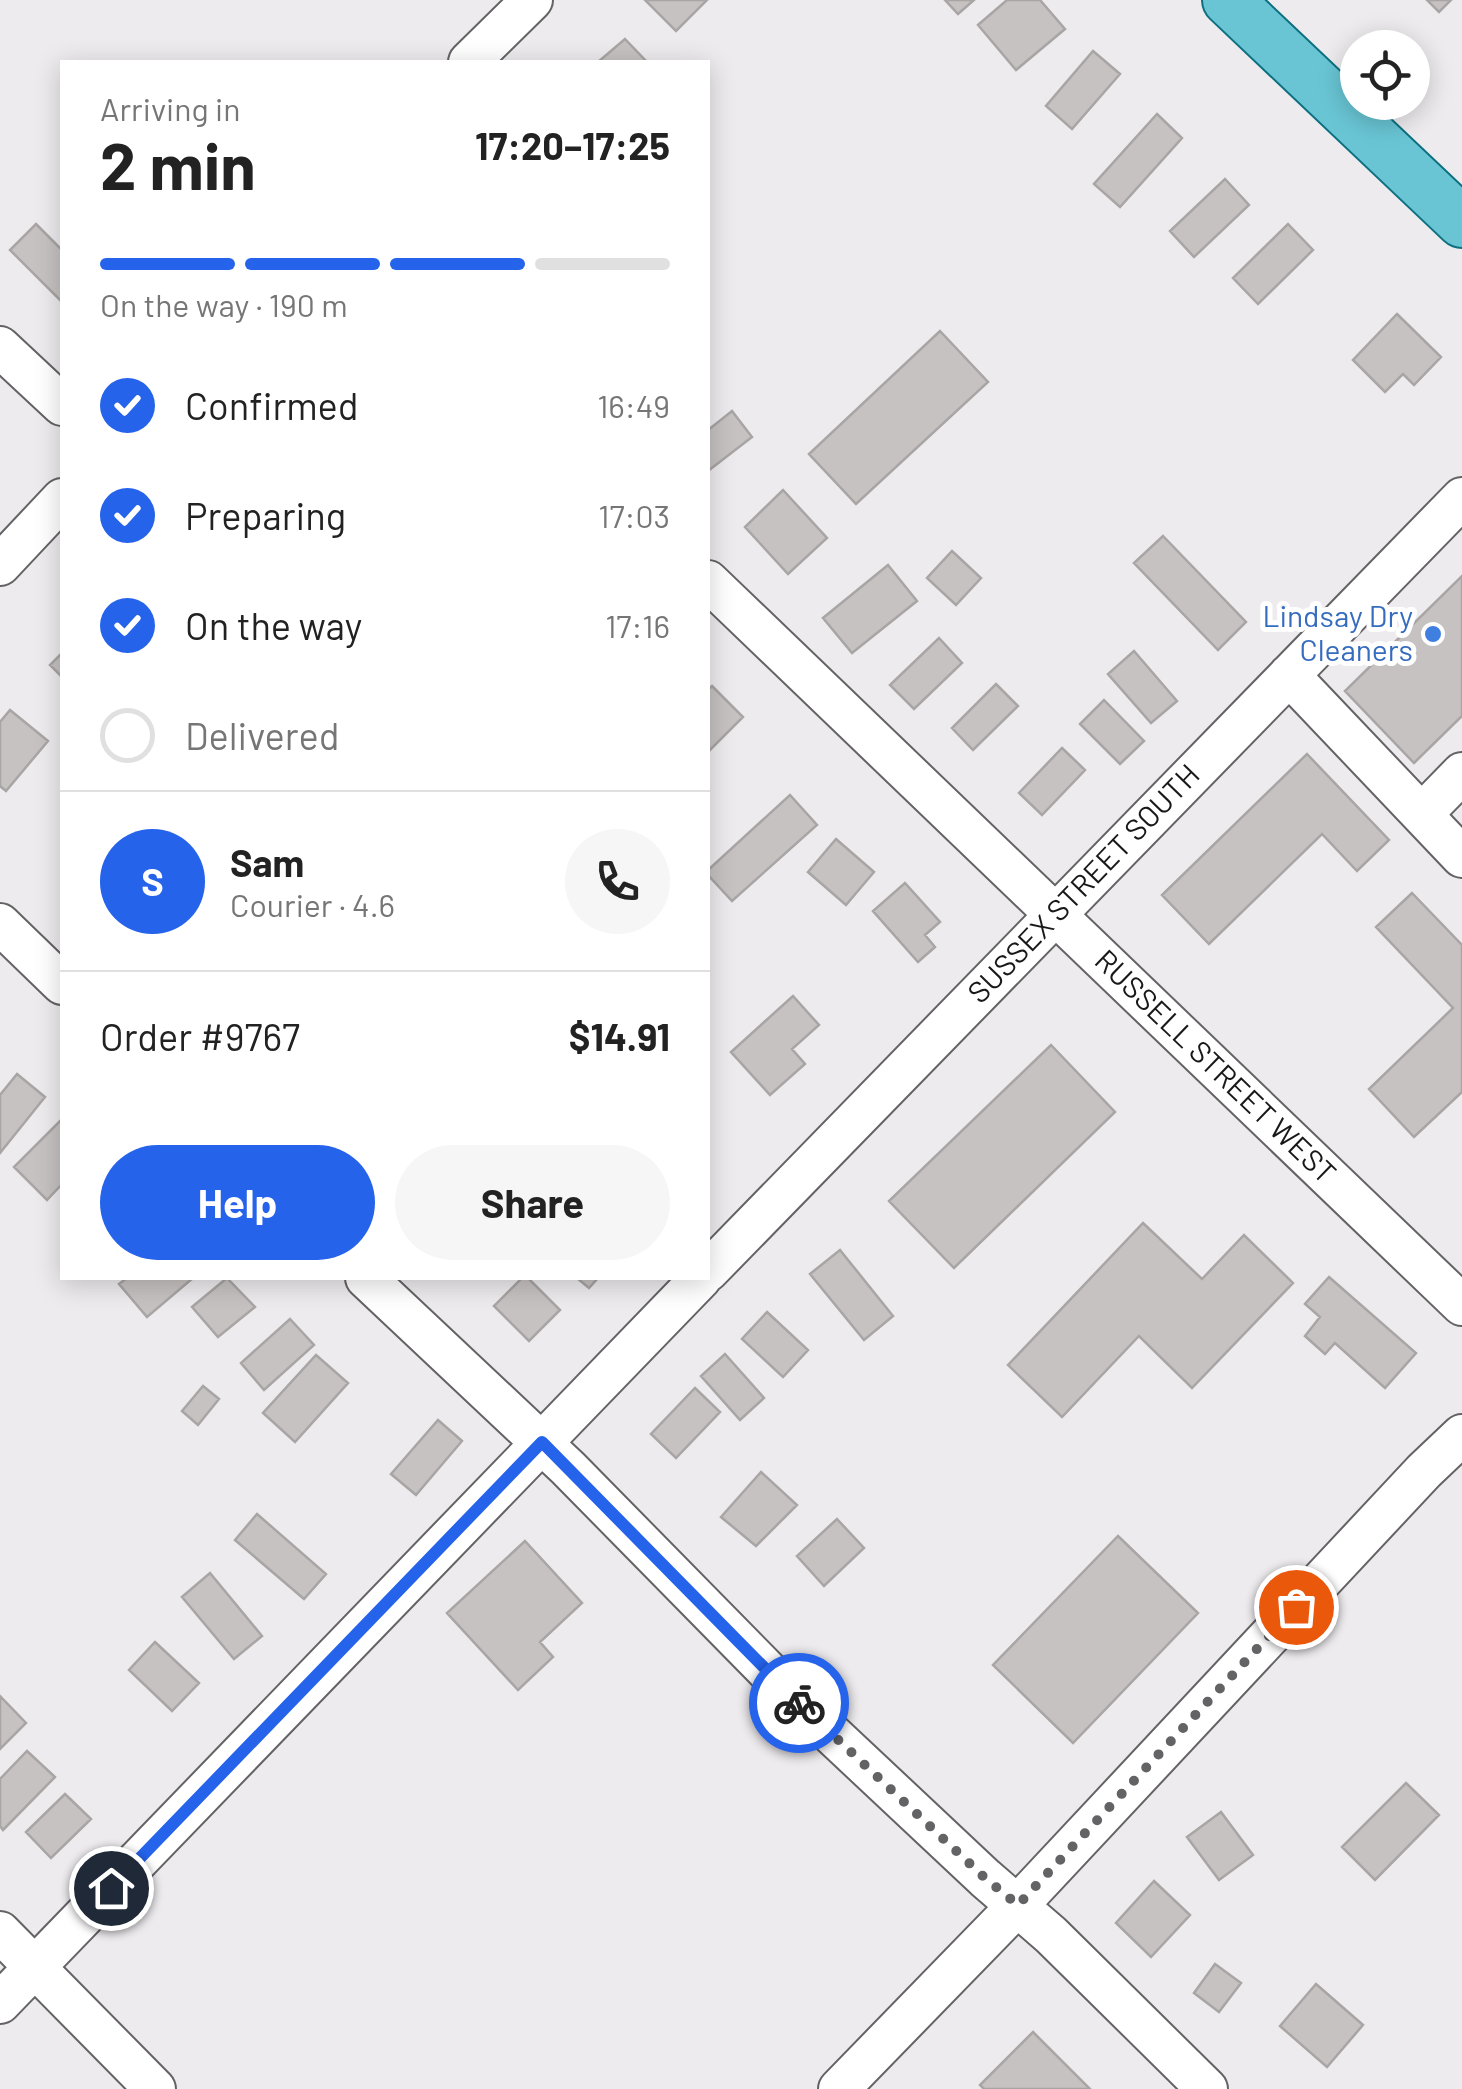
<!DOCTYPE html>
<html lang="en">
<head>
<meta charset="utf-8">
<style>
  body { margin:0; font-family:Barlow,sans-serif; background:#f6f6f6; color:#222; height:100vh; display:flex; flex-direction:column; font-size:38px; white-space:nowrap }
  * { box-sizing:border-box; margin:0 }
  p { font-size:32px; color:#767676 }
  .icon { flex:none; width:55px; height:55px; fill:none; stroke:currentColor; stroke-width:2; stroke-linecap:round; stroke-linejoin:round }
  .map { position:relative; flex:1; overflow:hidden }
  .drawer { position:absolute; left:60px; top:60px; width:650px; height:1220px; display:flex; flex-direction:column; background:#fff; border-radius:0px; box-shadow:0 5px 25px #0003 }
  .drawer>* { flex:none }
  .controls { position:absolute; left:1340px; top:30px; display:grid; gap:20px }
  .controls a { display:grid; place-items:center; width:90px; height:90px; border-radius:50%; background:#fff; box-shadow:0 5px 25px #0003; font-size:50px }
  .pin { position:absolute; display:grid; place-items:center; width:85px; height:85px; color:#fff; margin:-42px; border:5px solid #fff; border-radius:50%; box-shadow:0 2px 10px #0007 }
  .courier { position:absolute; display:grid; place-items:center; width:100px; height:100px; margin:-50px; border:8px solid #2563eb; border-radius:50%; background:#fff; color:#222; box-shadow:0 2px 12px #0007 }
  .headline em { font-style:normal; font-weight:700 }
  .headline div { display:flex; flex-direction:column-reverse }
  .headline { display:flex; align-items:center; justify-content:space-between; height:170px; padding:0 40px }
  h1 { font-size:65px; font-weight:700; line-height:75px }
  .bar { display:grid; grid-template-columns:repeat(4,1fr); gap:15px 10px; align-content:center; height:120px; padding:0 40px }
  .bar i { height:12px; border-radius:8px; background:#e0e0e0 }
  .bar .on { background:#2563eb }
  .bar p { grid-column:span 4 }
  .line { display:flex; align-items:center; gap:25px; padding:0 40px; border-top:2px solid #e0e0e0 }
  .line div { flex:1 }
  .round { display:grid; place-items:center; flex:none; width:105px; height:105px; border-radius:52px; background:#f6f6f6 }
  ol { padding:0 40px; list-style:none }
  li { display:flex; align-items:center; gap:30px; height:110px }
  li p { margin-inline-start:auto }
  li .icon { padding:10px; border-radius:50%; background:#2563eb; color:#fff; stroke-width:4 }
  li:last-child { color:#767676 }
  li i { width:55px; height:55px; border:5px solid #e0e0e0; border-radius:50% }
  .action { display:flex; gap:20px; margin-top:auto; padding:20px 40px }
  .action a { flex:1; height:115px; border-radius:60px; background:#2563eb; color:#fff; font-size:40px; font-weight:700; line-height:115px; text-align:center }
  .action a+a { background:#f6f6f6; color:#222 }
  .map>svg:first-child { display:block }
  .building { fill:#c6c2c1; stroke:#a8a5a4; stroke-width:2.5 }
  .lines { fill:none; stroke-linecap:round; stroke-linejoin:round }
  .minor-casing { stroke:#646265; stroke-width:44 }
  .major-casing { stroke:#0c7080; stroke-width:54 }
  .minor { stroke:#fff; stroke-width:40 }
  .major { stroke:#69c5d4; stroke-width:50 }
  .done { stroke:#636264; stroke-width:10; stroke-dasharray:0 18 }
  .route { stroke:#2563eb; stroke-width:12 }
  .shop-dot { fill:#3f7fe0; stroke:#fff; stroke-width:4 }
  .labels { text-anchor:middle; stroke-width:10; stroke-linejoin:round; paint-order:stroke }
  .shop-label { font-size:30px; fill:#366cbe; stroke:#fff; text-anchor:end }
  .street-label { font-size:30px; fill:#191819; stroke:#fff }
</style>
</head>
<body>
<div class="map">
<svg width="1462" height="2089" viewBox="0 0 1462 2089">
  <rect width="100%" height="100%" fill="#edebee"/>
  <path class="building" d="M645,0H707L676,31Z
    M945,0H974L958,14Z
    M1007,0H1040L1065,29L1016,70L978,25Z
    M1427,0H1451L1439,12Z
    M625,39L647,62H598Z
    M1093,51L1120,74L1072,129L1046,106Z
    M1157,114L1182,138L1120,207L1094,184Z
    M1225,179L1249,205L1194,257L1170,231Z
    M36,224L62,250V302L10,250Z
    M1288,224L1313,250L1258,304L1233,278Z
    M1397,314L1441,357L1414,385L1403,374L1385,392L1353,360Z
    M940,331L988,382L856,504L809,454Z
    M732,411L752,437L708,471V430Z
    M783,490L827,538L788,574L745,527Z
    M1163,536L1246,622L1218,650L1134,563Z
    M952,551L981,578L956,605L927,578Z
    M888,565L917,601L852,653L823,618Z
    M1462,576V716L1414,763L1345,691Z
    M939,638L962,663L914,709L890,685Z
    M1134,651L1177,701L1151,723L1108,674Z
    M62,653V677L50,665Z
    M996,684L1018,706L973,750L952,728Z
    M712,686L743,717L708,752V690Z
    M1104,700L1144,741L1120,764L1080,724Z
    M10,710L48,741L6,791L0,786V722Z
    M1062,748L1085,770L1042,815L1019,793Z
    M1307,754L1389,840L1357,871L1322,834L1209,944L1162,895Z
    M790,795L817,825L732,901L708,875V870Z
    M836,839L874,872L846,905L808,872Z
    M905,883L940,922L925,935L935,947L918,962L873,911Z
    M1412,893L1462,945V1092L1414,1137L1369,1089L1453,1008L1376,927Z
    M793,996L819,1025L792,1049L805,1064L770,1095L731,1052Z
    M1051,1045L1115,1112L954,1268L889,1201Z
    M17,1074L45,1097L0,1153V1095Z
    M62,1119V1184L47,1200L14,1167Z
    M1143,1223L1202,1279L1244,1235L1293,1283L1192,1388L1139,1336L1062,1417L1008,1365Z
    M840,1250L893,1316L864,1340L810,1274Z
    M1329,1277L1416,1353L1385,1388L1335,1343L1325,1354L1305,1336L1320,1317L1305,1304Z
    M127,1278H193L147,1317L119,1284Z
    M227,1278L255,1307L218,1337L192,1307Z
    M522,1278H528L560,1310L529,1341L494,1306Z
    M577,1278H598L589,1288Z
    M767,1312L808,1350L783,1377L742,1339Z
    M290,1319L314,1345L264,1390L241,1363Z
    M725,1354L764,1398L740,1420L701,1376Z
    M316,1355L348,1383L295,1442L263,1413Z
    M203,1386L219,1399L198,1425L182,1411Z
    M695,1388L720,1412L676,1458L651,1434Z
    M438,1420L462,1441L416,1495L391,1474Z
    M761,1472L797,1505L756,1546L721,1517Z
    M257,1514L326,1574L304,1599L235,1540Z
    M837,1519L864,1548L824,1586L797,1556Z
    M1118,1536L1198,1613L1073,1743L993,1665Z
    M525,1541L582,1603L540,1642L553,1657L518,1690L447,1613Z
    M210,1573L262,1636L234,1659L182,1597Z
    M155,1642L199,1683L172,1711L129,1670Z
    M0,1696L26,1723L0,1749Z
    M27,1751L55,1777L3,1830L0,1826V1779Z
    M1406,1783L1439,1815L1375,1880L1342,1847Z
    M65,1794L91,1819L51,1858L26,1832Z
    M1221,1812L1253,1855L1219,1880L1187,1837Z
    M1154,1881L1190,1915L1151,1957L1116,1923Z
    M1215,1964L1241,1983L1219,2012L1194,1993Z
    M1316,1984L1363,2025L1327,2067L1280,2026Z
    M1033,2032L1090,2089H984L980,2085Z"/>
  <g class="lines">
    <defs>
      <path id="minor" d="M469,62L532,0
        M0,347L62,405
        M0,565L62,499
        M708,581L1462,1305
        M1289,675L1462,857
        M1422,814L1462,773
        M0,924L62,984
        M708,1271L1462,498
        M366,1278L568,1468L805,1709L985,1878L1051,1935L1207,2089
        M0,1932L155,2089
        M0,2003L701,1278
        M839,2089L1018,1905L1424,1471L1462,1435"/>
      <path id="major" d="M1228,0L1462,222"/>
    </defs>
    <use href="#minor" class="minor-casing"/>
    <use href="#major" class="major-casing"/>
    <use href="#minor" class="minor"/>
    <use href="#major" class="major"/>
  </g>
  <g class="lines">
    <path class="done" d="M799,1703L985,1878L1018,1905L1296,1607"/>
    <path class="route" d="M111,1888L542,1442L799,1703"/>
  </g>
  <circle class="shop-dot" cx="1433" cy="634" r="10"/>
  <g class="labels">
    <g class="shop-label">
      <text x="1413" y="627">Lindsay Dry<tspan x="1413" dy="34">Cleaners</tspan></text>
    </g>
    <g class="street-label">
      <text transform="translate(1084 884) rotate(-46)" y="10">SUSSEX STREET SOUTH</text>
      <text transform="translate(1215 1067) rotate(44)" y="10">RUSSELL STREET WEST</text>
    </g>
  </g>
</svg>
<div class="controls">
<a><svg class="icon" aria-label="locate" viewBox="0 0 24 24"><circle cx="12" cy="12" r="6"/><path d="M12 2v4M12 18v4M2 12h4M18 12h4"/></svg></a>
</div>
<div class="pin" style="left:1296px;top:1607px;background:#ea580c"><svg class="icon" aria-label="bag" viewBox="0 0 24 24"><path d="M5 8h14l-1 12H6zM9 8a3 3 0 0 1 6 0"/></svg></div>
<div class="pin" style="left:111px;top:1888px;background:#1f2937"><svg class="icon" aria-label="home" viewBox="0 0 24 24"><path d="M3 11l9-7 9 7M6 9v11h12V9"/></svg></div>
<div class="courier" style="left:799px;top:1703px"><svg class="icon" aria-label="bike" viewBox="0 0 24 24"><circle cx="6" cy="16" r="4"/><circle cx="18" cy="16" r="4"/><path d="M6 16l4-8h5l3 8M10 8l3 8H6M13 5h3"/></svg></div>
<section class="drawer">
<div class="headline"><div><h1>2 min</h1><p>Arriving in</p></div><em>17:20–17:25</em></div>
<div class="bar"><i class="on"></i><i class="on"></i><i class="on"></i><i></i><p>On the way · 190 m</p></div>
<ol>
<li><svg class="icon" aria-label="check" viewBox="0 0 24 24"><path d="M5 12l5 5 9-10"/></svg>Confirmed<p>16:49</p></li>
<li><svg class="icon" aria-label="check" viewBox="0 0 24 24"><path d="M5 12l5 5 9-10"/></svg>Preparing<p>17:03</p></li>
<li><svg class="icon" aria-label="check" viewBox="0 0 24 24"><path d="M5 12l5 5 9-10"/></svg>On the way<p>17:16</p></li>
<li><i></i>Delivered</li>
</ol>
<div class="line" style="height:180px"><b class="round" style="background:#2563eb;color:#fff">S</b><div><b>Sam</b><p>Courier · 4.6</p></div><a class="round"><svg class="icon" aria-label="phone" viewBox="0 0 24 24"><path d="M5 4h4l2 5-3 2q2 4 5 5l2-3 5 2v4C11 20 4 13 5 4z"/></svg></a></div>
<div class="line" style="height:130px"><div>Order #9767</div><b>$14.91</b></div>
<div class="action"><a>Help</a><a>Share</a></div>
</section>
</div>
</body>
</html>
